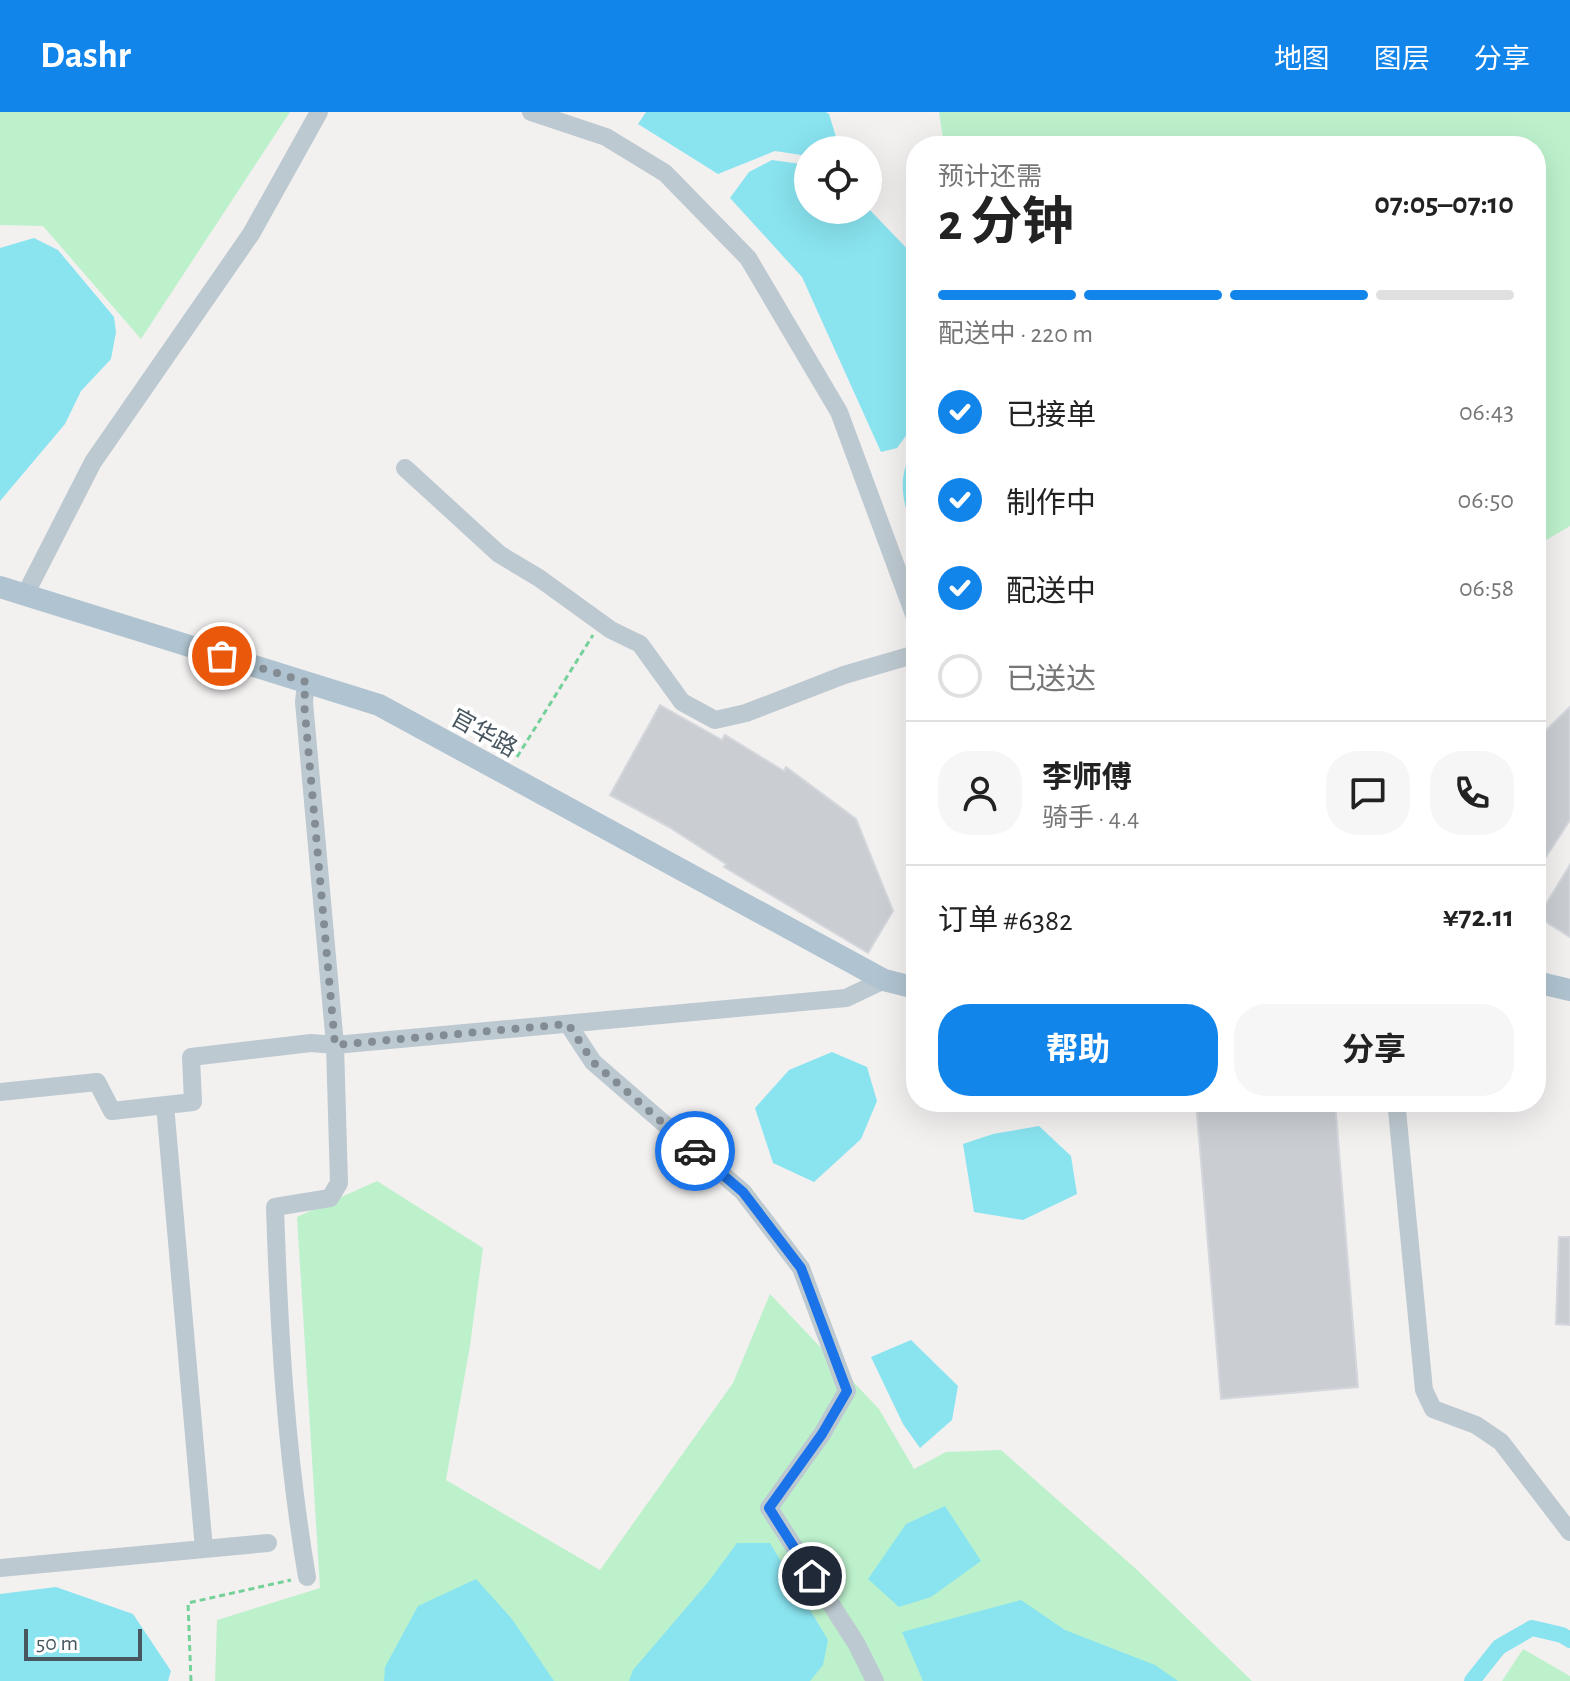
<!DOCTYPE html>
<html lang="zh">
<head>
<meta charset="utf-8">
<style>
  body { margin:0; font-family:"Alegreya Sans","Noto Sans SC",sans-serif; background:#f6f6f6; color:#222; height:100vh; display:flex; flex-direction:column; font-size:30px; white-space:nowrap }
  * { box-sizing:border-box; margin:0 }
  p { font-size:26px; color:#767676 }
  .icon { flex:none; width:44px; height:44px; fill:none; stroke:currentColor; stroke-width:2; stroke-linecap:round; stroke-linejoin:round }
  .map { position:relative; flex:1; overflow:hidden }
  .drawer { position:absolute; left:906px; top:24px; width:640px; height:976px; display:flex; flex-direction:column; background:#fff; border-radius:32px; box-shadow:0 8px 32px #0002 }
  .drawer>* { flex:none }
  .tools { position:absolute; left:794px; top:24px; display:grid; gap:16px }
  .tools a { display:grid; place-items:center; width:88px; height:88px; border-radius:50%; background:#fff; box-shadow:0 8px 32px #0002; font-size:40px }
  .scale { position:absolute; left:24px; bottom:20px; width:118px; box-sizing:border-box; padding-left:8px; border:4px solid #47565f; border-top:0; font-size:22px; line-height:28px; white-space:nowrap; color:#47565f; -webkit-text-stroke:6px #fff; paint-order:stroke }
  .pin { position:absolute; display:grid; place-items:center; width:68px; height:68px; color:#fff; margin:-34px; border:4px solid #fff; border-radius:50%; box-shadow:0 2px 8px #0007 }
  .courier { position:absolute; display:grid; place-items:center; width:80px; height:80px; margin:-40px; border:6px solid #1a73e8; border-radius:50%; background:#fff; color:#222; box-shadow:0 2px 10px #0007 }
  .headline em { font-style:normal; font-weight:700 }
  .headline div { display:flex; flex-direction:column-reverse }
  .headline { display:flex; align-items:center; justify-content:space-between; height:136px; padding:0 32px }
  h1 { font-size:52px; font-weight:700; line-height:60px }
  .bar { display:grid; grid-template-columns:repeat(4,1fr); gap:12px 8px; align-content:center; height:96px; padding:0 32px }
  .bar i { height:10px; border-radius:6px; background:#e0e0e0 }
  .bar .current { background:#1285eb }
  .bar p { grid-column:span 4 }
  .line { display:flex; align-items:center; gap:20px; padding:0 32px; border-top:2px solid #e0e0e0 }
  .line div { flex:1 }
  .round { display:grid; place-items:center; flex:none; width:84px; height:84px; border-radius:32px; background:#f6f6f6 }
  ol { padding:0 32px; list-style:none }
  li { display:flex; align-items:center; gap:24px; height:88px }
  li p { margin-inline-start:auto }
  li .icon { padding:8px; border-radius:50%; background:#1285eb; color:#fff; stroke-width:4 }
  li:last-child { color:#767676 }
  li i { width:44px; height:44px; border:4px solid #e0e0e0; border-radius:50% }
  .cta { display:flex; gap:16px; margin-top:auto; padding:16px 32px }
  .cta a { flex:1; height:92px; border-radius:32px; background:#1285eb; color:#fff; font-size:32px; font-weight:700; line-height:92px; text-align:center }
  .cta a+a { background:#f6f6f6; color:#222 }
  header { display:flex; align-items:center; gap:48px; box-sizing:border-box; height:112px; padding:0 40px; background:#1285eb; color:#fff }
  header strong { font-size:38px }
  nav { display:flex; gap:44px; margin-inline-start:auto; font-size:28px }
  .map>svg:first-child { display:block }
  .green { fill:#bdf1cc }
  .water { fill:#89e4f0 }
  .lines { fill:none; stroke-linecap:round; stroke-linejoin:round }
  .canal { stroke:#89e4f0; stroke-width:16 }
  .building { fill:#caced3; stroke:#d4d7dc; stroke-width:2 }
  .path { stroke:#74d19a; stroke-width:3; stroke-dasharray:6 4; stroke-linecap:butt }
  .minor { stroke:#bdc9d0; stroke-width:18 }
  .major { stroke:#afc3d0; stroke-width:22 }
  .done { stroke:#838c92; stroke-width:8; stroke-dasharray:0 14.4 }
  .route { stroke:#1a73e8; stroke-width:10 }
  .labels { text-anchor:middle; stroke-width:8; stroke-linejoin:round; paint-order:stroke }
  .street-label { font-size:24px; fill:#47565f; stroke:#fff }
</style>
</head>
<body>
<header>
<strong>Dashr</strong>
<nav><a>地图</a><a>图层</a><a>分享</a></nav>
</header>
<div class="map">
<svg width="1570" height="1569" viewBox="0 0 1570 1569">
  <rect width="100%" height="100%" fill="#f3f0f0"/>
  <path class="green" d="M0,0H290L141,227L43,114L0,113Z
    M939,0H1570V414L1536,434V34H944Z
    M377,1069L483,1136L470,1234L446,1368L600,1458L733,1271L770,1182L879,1297L914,1357L946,1340L1001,1338L1135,1456L1252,1569H215L217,1508L320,1476L297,1105Z
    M1523,1537L1570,1564V1569H1502Z"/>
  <path class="water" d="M646,0H826L829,2L840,38H808V44L775,39L718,62L638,12Z
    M772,48L808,53V98L868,96L913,143L916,157V310L897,336L881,340L802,165L730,86L749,60Z
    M34,126L58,138L114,205L116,220L111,247L81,279L65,312L0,389V136Z
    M916,335V431C906,395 892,368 916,335Z
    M832,940L867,955L877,989L861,1027L814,1070L773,1051L755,996L789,958Z
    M1039,1014L1071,1044L1077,1082L1023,1108L974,1100L963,1032L993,1022Z
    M911,1228L958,1274L952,1308L920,1336L903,1312L871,1245Z
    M945,1394L981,1449L931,1485L899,1495L868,1467L906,1412Z
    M737,1431H770L828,1528L823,1553L810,1569H629L633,1558L709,1469Z
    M476,1467L512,1507L554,1569H384L385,1555L418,1494Z
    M56,1475L133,1502L171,1559L168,1569H0V1482Z
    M1021,1488L1065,1518L1155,1553L1178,1569H923L902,1520Z"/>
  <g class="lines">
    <path class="canal" d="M1472,1569L1499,1535L1532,1516L1562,1523L1570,1528"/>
  </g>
  <path class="building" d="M660,593L722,628L725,623L784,659L786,655L856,707L893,799L868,841L724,755L726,752L669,715L610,683Z
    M1570,595V708L1546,745L1536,739V628Z
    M1570,753V825L1538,805Z
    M1196,990H1335L1358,1275L1221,1287Z
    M1559,1125H1570V1213L1556,1212Z"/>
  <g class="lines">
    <path class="path" d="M517,645L593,523
      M191,1569L188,1491L291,1468"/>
    <path class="minor" d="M531,0L606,25L665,61L748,146L839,300L916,508
      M405,356L499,442L539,466L611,518L640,532L682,590L715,608L746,601L844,563L916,542
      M25,483L93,350L251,122L319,0
      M306,570L304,590L335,933L339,1071L330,1086L275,1095C279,1220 286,1342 307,1465
      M568,912L593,950L743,1080L801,1156L847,1279L822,1322L769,1396L856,1531L875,1569
      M0,980L97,970L112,999L193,990L191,945L311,931L335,933L846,886L884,868
      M165,993L204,1437
      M1397,998L1424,1278L1433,1297L1476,1313L1501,1330L1570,1420
      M0,1456L268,1431"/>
    <path class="major" d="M0,475L379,593L884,868L916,876
      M1536,870L1570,878"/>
  </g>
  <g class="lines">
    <path class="done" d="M222,544L306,570L304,590L335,933L568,912L593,950L695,1039"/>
    <path class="route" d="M695,1039L743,1080L801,1156L847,1279L822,1322L769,1396L812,1464"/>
  </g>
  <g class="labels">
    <g class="street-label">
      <text transform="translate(484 621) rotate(29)" y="8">官华路</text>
    </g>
  </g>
</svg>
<div class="tools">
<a><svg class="icon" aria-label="locate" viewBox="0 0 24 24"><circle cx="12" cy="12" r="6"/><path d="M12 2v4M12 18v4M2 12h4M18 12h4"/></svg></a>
</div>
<div class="scale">50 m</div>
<div class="pin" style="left:222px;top:544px;background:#ea580c"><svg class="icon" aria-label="bag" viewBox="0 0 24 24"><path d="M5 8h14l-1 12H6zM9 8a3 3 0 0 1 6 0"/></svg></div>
<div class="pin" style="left:812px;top:1464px;background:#1f2937"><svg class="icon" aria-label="home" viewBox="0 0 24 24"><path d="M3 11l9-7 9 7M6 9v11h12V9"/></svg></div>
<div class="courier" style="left:695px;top:1039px"><svg class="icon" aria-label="car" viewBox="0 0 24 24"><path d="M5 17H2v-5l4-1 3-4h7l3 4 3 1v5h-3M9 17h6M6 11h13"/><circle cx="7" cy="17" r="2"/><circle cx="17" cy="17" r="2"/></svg></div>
<section class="drawer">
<div class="headline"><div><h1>2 分钟</h1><p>预计还需</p></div><em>07:05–07:10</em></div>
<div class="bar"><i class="current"></i><i class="current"></i><i class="current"></i><i></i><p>配送中 · 220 m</p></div>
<ol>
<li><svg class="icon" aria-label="check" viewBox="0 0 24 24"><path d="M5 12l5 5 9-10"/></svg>已接单<p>06:43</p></li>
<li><svg class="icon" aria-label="check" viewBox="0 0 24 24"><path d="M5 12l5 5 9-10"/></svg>制作中<p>06:50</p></li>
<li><svg class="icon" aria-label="check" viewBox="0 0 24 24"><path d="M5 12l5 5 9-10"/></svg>配送中<p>06:58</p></li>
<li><i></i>已送达</li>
</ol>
<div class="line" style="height:144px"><a class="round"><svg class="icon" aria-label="person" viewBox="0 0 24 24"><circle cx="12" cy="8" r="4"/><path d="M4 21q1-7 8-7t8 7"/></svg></a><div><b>李师傅</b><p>骑手 · 4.4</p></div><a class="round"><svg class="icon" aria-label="chat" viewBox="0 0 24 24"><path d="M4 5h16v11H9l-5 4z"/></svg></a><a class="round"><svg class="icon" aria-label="phone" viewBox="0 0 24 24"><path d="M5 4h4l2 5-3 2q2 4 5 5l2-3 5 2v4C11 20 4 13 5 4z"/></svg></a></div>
<div class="line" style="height:104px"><div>订单 #6382</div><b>¥72.11</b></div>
<div class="cta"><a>帮助</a><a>分享</a></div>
</section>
</div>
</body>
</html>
